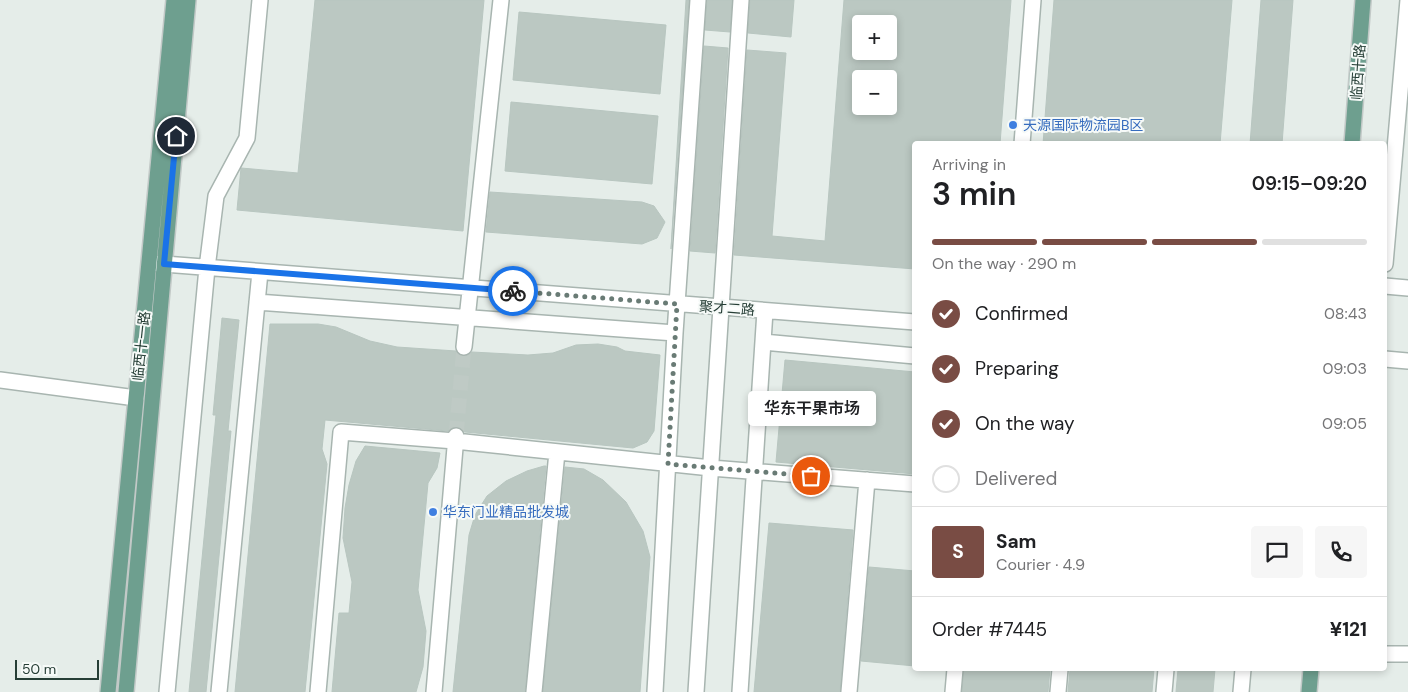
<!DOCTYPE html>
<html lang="en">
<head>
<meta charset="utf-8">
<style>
  body { margin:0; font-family:"DM Sans","Noto Sans SC",sans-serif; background:#f6f6f6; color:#202124; height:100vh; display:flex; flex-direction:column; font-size:19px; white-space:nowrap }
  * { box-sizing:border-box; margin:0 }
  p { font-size:16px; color:#757577 }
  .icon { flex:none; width:28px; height:28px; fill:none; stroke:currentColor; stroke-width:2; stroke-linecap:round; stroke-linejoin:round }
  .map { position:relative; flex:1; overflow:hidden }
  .panel { position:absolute; left:912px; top:141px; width:475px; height:530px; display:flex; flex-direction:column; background:#fff; border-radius:5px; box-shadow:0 2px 8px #0003 }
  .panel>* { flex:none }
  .tools { position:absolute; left:852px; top:15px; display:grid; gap:10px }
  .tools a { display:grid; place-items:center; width:45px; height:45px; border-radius:5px; background:#fff; box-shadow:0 2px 8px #0003; font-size:25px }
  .scale { position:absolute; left:15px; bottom:12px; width:84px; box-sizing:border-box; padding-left:5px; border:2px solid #263e36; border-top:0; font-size:14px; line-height:18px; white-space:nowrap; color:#263e36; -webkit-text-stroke:4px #f6faf8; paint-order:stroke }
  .pin { position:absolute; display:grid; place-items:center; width:42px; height:42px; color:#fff; margin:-21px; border:2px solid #fff; border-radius:50%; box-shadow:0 1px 5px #0007 }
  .courier { position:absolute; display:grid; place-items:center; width:50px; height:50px; margin:-25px; border:4px solid #1a73e8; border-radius:50%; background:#fff; color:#222; box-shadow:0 1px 6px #0007 }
  .bubble { position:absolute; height:35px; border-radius:5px; background:#fff; box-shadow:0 2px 8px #0003; font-size:16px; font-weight:600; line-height:35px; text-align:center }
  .head em { font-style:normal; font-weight:600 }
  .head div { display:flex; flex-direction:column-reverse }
  .head { display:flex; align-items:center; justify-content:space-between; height:85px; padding:0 20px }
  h1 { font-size:32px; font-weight:600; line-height:38px }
  .bar { display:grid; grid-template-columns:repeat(4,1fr); gap:8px 5px; align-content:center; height:60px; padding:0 20px }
  .bar i { height:6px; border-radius:4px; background:#e0e0e0 }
  .bar .active { background:#794c44 }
  .bar p { grid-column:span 4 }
  .line { display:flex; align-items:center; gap:12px; padding:0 20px; border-top:1px solid #e0e0e0 }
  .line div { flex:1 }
  .round { display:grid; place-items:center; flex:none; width:52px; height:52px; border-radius:5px; background:#f6f6f6 }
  ol { padding:0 20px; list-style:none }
  li { display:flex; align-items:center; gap:15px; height:55px }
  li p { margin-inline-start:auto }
  li .icon { padding:5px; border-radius:50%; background:#794c44; color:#fff; stroke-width:4 }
  li:last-child { color:#757577 }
  li i { width:28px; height:28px; border:2px solid #e0e0e0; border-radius:50% }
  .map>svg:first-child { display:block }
  .building { fill:#bbc8c2; stroke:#b8c6c0; fill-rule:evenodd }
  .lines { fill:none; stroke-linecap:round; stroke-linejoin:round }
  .minor-tunnel { stroke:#bfcac5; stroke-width:15; stroke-dasharray:15 8; stroke-linecap:butt }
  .minor-casing { stroke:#a8b5b0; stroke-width:18 }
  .major-casing { stroke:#c2c9c7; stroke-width:18 }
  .minor { stroke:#fff; stroke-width:15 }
  .major { stroke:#6e9f8f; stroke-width:15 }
  .done { stroke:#697b75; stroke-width:5; stroke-dasharray:0 9 }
  .route { stroke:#1a73e8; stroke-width:6 }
  .shop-dot { fill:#3f7fe0; stroke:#f6faf8; stroke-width:2 }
  .labels { text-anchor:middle; stroke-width:4; stroke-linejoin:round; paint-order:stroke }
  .street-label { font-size:14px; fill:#263e36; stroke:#f6faf8 }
  .shop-label { font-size:14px; fill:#366cbe; stroke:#f6faf8; text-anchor:start }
</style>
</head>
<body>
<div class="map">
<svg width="1408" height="692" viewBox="0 0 1408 692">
  <rect width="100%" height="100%" fill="#e5ede9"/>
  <path class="building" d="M315,0H484L463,231L237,210L241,168L298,173Z
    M686,0H689L671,249Z
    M707,0H732L730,32L705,30Z
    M750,0H794L791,37L748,33Z
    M844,0H1011L1000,144H915V269L734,255L747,50L786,53L772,236L825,241ZM861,24H889V51H861ZM861,79H889V106H861Z
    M1054,0H1232L1220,144H1043Z
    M1261,0H1293L1282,144H1250Z
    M519,12L666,25L660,94L513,80Z
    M704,46L728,48L715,253L690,251Z
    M511,102L658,116L652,184L505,171Z
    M490,192L642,202L654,206L665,222L657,238L642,244L486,232Z
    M222,318L239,320L228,431H231L206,692H189L216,415H213Z
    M270,324H318L336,327L370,341L397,347L456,351L459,355L464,356L468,355L472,352L528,355L553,353L576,345L598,344L617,347L625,351L660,355L654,431L647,442L633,448L465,432L457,427H452L448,431L325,420L322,449L327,464L305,692H235Z
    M785,360L915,372V474L776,462Z
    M365,446L440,453L437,468L428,483L418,590L426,631L423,667L416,692H332L339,613H349L352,582L343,538L345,508L349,485L356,461Z
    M544,466H546L525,692H453L469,535L475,515L487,496L506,481L527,471Z
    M565,467L584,469L603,480L626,502L643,531L650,557L640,692H543Z
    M769,523L853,530L840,692H754Z
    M869,567L915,571V666L861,661Z
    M964,669H1050L1048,692H962Z
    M1070,669H1154L1152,692H1068Z
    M1178,669H1215L1213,692H1176Z"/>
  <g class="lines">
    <path class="minor-tunnel" d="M456,436L464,347"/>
    <defs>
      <path id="minor" d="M1022,144L1033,0
        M151,263L915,322
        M1385,264L1408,0
        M1385,286L1408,288
        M257,302L675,333
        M763,342L915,356
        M464,347L501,0
        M1385,359L1408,361
        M0,380L136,398
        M1385,654H1408
        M167,692L207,268L216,196L247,138L260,0
        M219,692L260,272
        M318,692L341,432L455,441L711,468L915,484
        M434,692L456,436
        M534,692L557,452
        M655,692L675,333L698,0
        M696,692L741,0
        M740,692L765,311
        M849,692L867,480
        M953,692L955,669
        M1058,692L1060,669
        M1164,692L1166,669
        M1241,692L1243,669"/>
      <path id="major" d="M1352,144L1363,0
        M108,692L174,0
        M126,692L188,0
        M1309,692L1311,669"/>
    </defs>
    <use href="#minor" class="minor-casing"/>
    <use href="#major" class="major-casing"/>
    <use href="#minor" class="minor"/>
    <use href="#major" class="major"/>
  </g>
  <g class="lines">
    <path class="done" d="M513,291L677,304L668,464L811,476"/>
    <path class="route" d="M176,136L164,264L513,291"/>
  </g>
  <g class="shop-dot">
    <circle cx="1013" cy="125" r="5"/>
    <circle cx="433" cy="512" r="5"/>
  </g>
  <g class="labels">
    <g class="street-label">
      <text transform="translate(1358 72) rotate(-86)" y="5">临西十路</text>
      <text transform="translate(727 308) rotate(4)" y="5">聚才二路</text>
      <text transform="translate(141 346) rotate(-84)" y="5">临西十一路</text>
    </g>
    <g class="shop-label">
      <text x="1023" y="130">天源国际物流园B区</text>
      <text x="443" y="517">华东门业精品批发城</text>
    </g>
  </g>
</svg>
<div class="tools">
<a>+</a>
<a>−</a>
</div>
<div class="scale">50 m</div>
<div class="pin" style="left:811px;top:476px;background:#ea580c"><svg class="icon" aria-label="bag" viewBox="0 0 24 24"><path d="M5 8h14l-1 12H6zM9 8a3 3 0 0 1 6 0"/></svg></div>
<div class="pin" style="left:176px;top:136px;background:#1f2937"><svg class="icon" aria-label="home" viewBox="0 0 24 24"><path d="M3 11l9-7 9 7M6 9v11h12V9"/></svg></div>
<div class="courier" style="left:513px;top:291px"><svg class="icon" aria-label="bike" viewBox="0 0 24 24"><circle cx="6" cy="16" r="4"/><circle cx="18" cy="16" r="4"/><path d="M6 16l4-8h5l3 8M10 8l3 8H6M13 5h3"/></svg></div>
<div class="bubble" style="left:748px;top:391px;width:128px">华东干果市场</div>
<section class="panel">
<div class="head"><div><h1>3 min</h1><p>Arriving in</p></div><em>09:15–09:20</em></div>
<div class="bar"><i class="active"></i><i class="active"></i><i class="active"></i><i></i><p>On the way · 290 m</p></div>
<ol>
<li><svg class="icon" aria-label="check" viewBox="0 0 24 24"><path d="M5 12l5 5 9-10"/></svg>Confirmed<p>08:43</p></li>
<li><svg class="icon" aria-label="check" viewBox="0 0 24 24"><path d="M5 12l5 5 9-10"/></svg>Preparing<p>09:03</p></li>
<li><svg class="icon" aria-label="check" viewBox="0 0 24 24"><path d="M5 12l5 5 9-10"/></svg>On the way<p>09:05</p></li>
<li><i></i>Delivered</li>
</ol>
<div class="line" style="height:90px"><b class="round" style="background:#794c44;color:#fff">S</b><div><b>Sam</b><p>Courier · 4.9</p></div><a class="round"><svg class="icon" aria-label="chat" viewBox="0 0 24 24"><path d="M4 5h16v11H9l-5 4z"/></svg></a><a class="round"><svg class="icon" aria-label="phone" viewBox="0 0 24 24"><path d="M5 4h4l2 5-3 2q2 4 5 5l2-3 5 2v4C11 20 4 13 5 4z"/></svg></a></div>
<div class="line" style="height:65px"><div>Order #7445</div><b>¥121</b></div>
</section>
</div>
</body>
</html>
